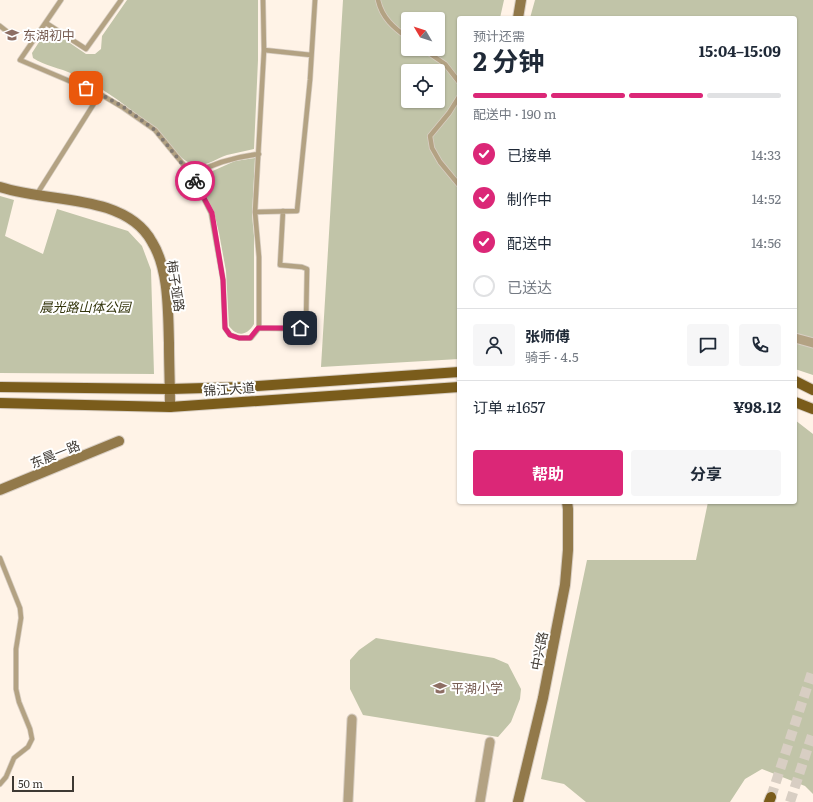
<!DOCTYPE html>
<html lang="zh">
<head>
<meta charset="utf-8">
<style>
  body { margin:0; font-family:Literata,"Noto Sans SC",serif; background:#f6f6f7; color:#1f2937; height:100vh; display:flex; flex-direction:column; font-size:15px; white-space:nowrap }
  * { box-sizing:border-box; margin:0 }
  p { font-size:13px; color:#747a83 }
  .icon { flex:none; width:22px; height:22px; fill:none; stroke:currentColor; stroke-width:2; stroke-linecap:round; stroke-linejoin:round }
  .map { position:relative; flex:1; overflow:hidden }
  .sheet { position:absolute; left:457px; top:16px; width:340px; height:488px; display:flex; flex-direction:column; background:#fff; border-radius:4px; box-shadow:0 1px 3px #0004 }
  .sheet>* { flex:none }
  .needle { width:26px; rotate:309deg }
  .tools { position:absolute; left:401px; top:12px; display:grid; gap:8px }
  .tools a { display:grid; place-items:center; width:44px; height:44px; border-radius:4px; background:#fff; box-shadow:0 1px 3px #0004; font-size:20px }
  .scale { position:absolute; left:12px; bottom:10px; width:62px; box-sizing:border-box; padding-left:4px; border:2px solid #3e3933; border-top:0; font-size:11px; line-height:14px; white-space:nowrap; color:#3e3933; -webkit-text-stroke:3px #fff; paint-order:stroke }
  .pin { position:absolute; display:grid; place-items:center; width:34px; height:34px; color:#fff; margin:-17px; border-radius:8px; box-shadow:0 2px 6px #0006 }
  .courier { position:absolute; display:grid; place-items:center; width:40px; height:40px; margin:-20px; border:3px solid #db2777; border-radius:50%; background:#fff; color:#222; box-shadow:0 1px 5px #0007 }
  .headline em { font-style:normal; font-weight:700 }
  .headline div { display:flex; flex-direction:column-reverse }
  .headline { display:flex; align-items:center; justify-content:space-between; height:68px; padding:0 16px }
  h1 { font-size:26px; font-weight:700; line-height:30px }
  .bar { display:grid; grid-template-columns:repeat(4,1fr); gap:6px 4px; align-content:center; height:48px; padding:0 16px }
  .bar i { height:5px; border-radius:3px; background:#e0e1e3 }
  .bar .active { background:#db2777 }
  .bar p { grid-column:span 4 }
  .line { display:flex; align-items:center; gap:10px; padding:0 16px; border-top:1px solid #e0e1e3 }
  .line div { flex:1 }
  .round { display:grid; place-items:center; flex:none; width:42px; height:42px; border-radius:4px; background:#f6f6f7 }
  ol { padding:0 16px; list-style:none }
  li { display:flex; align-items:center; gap:12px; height:44px }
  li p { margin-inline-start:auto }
  li .icon { padding:4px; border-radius:50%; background:#db2777; color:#fff; stroke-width:4 }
  li:last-child { color:#747a83 }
  li i { width:22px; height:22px; border:2px solid #e0e1e3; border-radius:50% }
  .primary-button { display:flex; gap:8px; margin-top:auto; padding:8px 16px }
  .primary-button a { flex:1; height:46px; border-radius:4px; background:#db2777; color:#fff; font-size:16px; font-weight:700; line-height:46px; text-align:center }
  .primary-button a+a { background:#f6f6f7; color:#1f2937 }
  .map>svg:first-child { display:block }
  .green { fill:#c1c4a8; fill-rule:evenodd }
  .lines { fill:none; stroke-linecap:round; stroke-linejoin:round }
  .primary-tunnel { stroke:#d8cec3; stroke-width:10; stroke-dasharray:10 5; stroke-linecap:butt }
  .lane-casing { stroke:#d8cec3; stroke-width:6 }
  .street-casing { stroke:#d8cec3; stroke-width:11 }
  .secondary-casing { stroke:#d8cec3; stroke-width:12 }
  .primary-casing { stroke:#d8cec3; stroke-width:12 }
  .lane { stroke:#b3a283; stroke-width:4.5 }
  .street { stroke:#b3a283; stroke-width:9 }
  .secondary { stroke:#92794a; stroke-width:10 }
  .primary { stroke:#7a5c1b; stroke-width:10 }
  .done { stroke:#827a72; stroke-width:4; stroke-dasharray:0 7.2 }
  .route { stroke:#db2777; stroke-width:5 }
  .labels { text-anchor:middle; stroke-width:4; stroke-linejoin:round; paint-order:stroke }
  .education-label { font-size:13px; fill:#785e54; stroke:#fff; text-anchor:start }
  .street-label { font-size:13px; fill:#3e3933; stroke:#fff }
  .park-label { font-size:13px; font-style:italic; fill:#34360d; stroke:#fff }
</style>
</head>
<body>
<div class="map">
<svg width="813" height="802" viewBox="0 0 813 802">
  <rect width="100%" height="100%" fill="#fff3e7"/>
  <path class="green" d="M127,0H258V60L254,149C245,151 236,153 227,155C217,158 206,167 195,165C178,161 157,130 142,119C121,101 98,85 73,74C60,68 45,66 33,58L32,53L48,28L86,54H95L101,49L102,36Z
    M343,0H504L500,18H459V359L321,367ZM408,19H438V49H408ZM408,71H438V101H408Z
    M535,0H813V375L795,369V18H530Z
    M255,158L252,215L254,236V324C247,336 237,337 229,326L226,271L219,233L214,212L197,178L235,161Z
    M0,196L14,200L5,236L43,254L57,209L128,231L142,246L151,270L154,374L0,373Z
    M795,420L813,434V794L805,786L762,769L745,779L730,802H586L564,784L541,779L587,560H696L708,502H795Z
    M376,638L494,658L508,664L521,689L520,699L511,722L498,737L363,715L350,689V660L359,650Z"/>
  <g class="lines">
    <path class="primary-tunnel" d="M771,797L813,669
      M790,802L813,732"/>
    <defs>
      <path id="lane" d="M61,0L20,60L100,94L122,107L155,130L192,175L211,213L223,280L225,328L230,335L239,338H251L259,328V257L255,212L264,50L263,0
        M378,0C382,18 394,28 408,38
        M46,23L86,49L121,0
        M0,26L14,37
        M423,49L445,64L459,82
        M264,50L311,55
        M459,97L449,113L430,136L432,148L440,162L459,185
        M192,175C213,163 235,157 259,154
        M37,194L100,94
        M255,212L297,211L310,80L315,0
        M259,328L300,329L306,323L307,269L302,267L280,265L283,211
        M0,558L20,608L21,618L16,649V689L19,702L30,729L32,739L28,747L14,758L6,777L0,784"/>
      <path id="street" d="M795,338L813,343
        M348,802L352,719
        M480,802L490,742"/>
      <path id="secondary" d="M518,18L521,0
        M0,187C35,198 72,197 107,208C125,214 143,225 152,242C169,269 168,312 169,343C169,364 170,385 170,407
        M0,490L119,441
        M518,802L543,698L565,585L568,550V509L567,502"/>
      <path id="primary" d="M795,381L813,390
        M0,387L170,389L242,387L459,372
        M795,402L813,409
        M0,403L170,407L459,387
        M769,802L771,797"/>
    </defs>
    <use href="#lane" class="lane-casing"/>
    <use href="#street" class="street-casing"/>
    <use href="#secondary" class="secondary-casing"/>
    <use href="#primary" class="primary-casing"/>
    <use href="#lane" class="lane"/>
    <use href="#street" class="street"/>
    <use href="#secondary" class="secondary"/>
    <use href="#primary" class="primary"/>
  </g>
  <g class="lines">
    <path class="done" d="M86,88L100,94L122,106L155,130L192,176L195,181"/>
    <path class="route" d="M195,181L212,213L223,280L225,328L230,335L239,338H250L258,328H300"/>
  </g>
  <defs>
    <symbol id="school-bare" viewBox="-9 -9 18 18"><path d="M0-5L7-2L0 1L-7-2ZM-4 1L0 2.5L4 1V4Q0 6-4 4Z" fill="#8d6e63" stroke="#fff" stroke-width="2.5" paint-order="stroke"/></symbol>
  </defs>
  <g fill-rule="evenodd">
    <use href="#school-bare" x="2" y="25" width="20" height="20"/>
    <use href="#school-bare" x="430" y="678" width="20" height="20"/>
  </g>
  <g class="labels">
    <g class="education-label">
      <text x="23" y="40">东湖初中</text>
      <text x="451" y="693">平湖小学</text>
    </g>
    <g class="street-label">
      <text transform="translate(176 286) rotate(81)" y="5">梅子垭路</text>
      <text transform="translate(229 389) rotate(-4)" y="5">锦江大道</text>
      <text transform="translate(55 454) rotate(-22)" y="5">东晨一路</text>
      <text transform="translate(539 651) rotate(-79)" y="5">中兴路</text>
    </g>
    <g class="park-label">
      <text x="85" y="312">晨光路山体公园</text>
    </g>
  </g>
</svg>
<div class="tools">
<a><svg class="needle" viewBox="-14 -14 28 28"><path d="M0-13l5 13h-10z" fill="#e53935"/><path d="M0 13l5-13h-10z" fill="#747a83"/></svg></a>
<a><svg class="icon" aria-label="locate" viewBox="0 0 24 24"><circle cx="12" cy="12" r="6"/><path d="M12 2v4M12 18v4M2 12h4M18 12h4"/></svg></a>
</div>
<div class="scale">50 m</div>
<div class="pin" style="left:86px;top:88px;background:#ea580c"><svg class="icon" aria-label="bag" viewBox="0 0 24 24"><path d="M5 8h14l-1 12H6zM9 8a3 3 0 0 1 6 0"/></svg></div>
<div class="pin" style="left:300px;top:328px;background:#1f2937"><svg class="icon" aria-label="home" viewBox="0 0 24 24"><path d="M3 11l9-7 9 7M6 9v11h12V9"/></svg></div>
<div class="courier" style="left:195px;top:181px"><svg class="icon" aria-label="bike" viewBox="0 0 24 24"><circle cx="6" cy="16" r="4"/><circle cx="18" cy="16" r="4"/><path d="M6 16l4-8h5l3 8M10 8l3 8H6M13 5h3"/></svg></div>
<section class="sheet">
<div class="headline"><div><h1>2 分钟</h1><p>预计还需</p></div><em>15:04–15:09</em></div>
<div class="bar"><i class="active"></i><i class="active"></i><i class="active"></i><i></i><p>配送中 · 190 m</p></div>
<ol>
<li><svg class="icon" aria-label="check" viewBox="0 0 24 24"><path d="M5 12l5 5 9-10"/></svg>已接单<p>14:33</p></li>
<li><svg class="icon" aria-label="check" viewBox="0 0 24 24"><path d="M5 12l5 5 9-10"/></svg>制作中<p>14:52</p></li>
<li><svg class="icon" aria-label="check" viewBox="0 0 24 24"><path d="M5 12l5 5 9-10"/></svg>配送中<p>14:56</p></li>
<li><i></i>已送达</li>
</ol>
<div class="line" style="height:72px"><a class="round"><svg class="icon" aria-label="person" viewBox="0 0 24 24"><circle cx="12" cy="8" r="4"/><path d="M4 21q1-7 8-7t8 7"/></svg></a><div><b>张师傅</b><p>骑手 · 4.5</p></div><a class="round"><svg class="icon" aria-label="chat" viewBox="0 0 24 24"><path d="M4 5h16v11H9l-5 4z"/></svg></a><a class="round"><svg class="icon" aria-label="phone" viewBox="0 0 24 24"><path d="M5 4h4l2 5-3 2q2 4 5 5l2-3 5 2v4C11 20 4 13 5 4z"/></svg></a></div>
<div class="line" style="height:52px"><div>订单 #1657</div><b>¥98.12</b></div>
<div class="primary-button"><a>帮助</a><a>分享</a></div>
</section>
</div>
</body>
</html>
